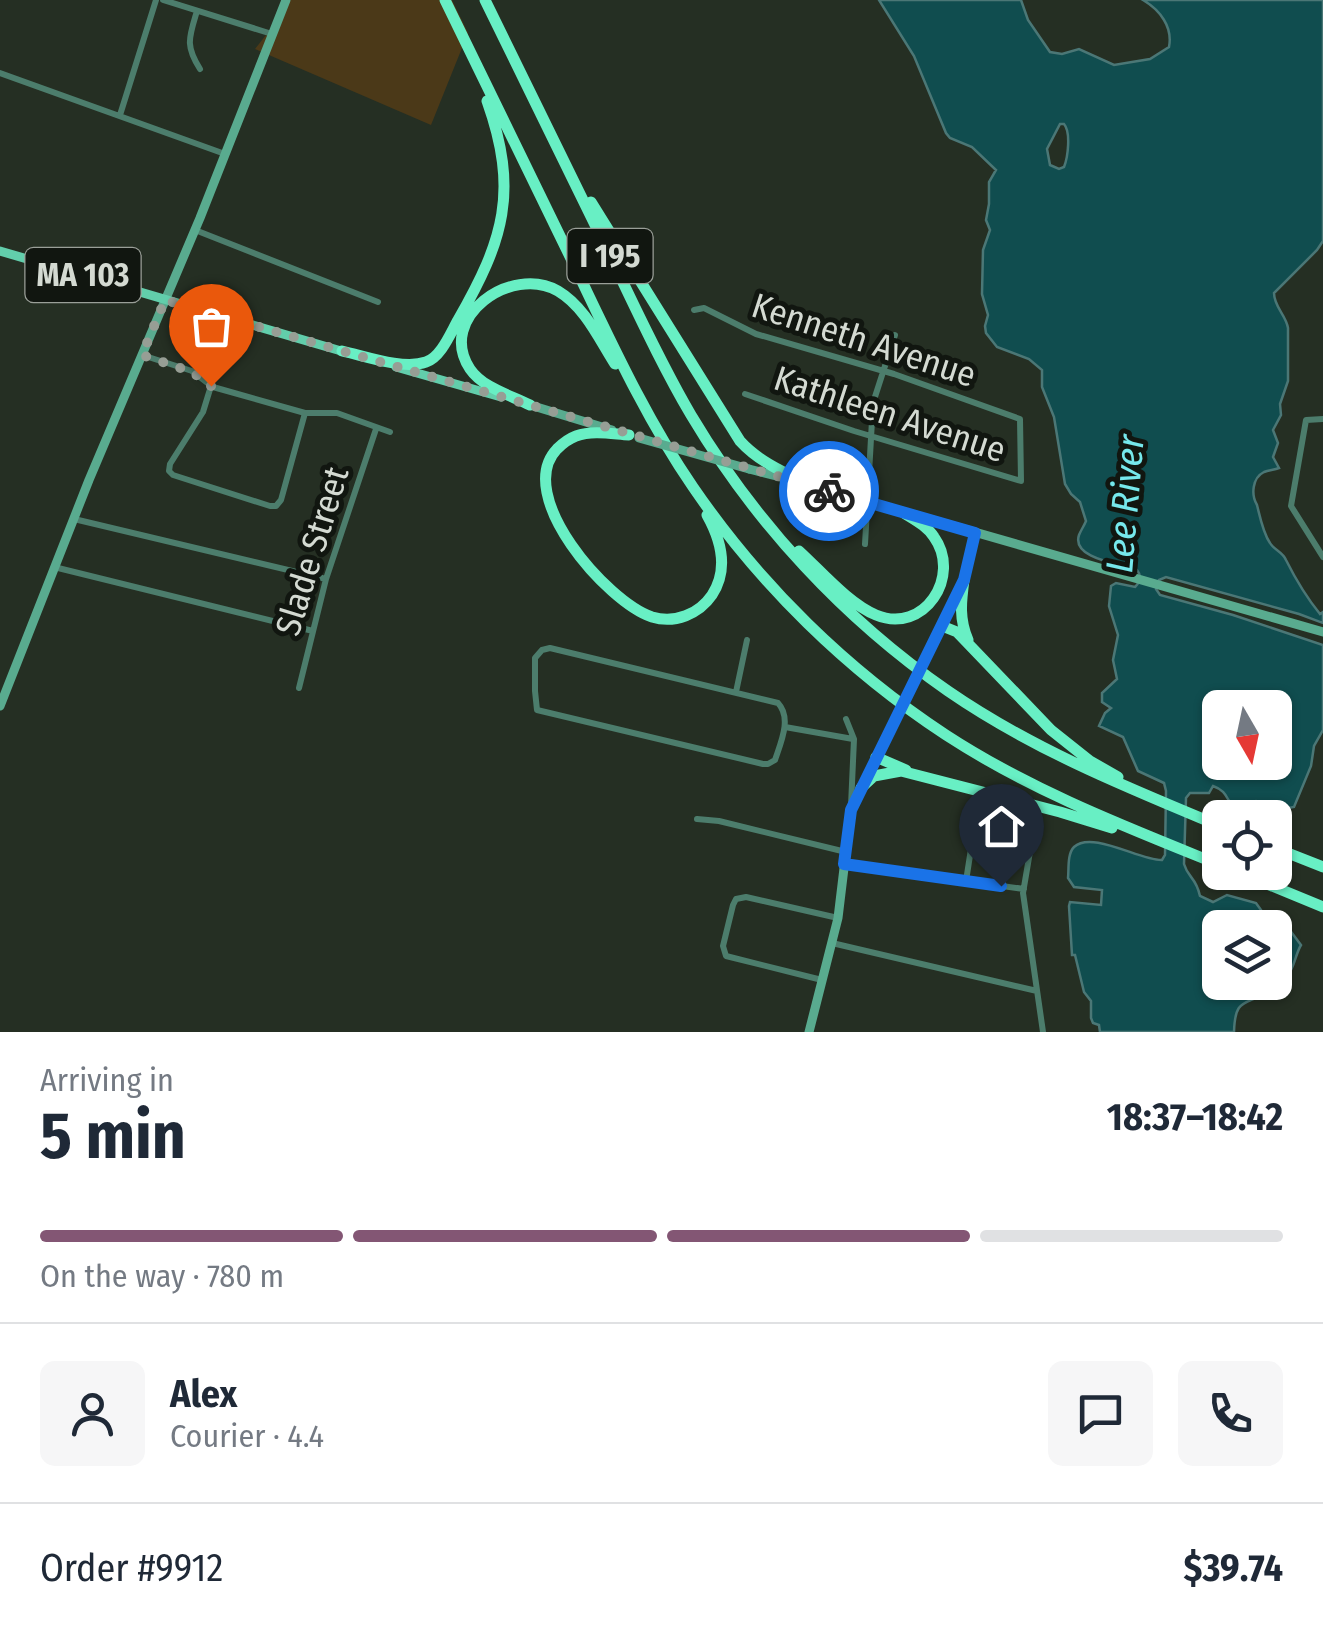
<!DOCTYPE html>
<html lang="en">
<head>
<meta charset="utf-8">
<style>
  body { margin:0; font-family:"Fira Sans Condensed",sans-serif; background:#f6f6f7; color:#1f2937; height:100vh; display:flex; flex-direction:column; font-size:38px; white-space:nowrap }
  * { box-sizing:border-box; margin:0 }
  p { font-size:32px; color:#747a83 }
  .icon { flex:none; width:55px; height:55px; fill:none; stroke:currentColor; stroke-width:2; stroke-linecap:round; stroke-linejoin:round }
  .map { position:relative; height:1032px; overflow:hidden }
  .details { display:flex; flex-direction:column; background:#fff; flex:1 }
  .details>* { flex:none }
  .needle { width:65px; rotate:171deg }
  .buttons { position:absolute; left:1202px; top:690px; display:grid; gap:20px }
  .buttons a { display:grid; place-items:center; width:90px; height:90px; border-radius:15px; background:#fff; box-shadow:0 2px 8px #0004; font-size:50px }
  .pin { position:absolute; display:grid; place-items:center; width:85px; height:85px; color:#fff; margin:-102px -42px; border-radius:50% 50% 50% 0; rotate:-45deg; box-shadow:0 0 10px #0007 }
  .pin .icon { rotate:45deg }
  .courier { position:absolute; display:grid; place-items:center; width:100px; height:100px; margin:-50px; border:8px solid #1a73e8; border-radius:50%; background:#fff; color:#222; box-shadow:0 2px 12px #0007 }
  .overview em { font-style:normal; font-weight:700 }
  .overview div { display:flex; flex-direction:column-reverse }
  .overview { display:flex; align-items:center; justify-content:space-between; height:170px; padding:0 40px }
  h1 { font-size:65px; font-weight:700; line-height:75px }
  .bar { display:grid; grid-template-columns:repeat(4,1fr); gap:15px 10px; align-content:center; height:120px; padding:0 40px }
  .bar i { height:12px; border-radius:8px; background:#e0e1e3 }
  .bar .active { background:#835674 }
  .bar p { grid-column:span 4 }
  .line { display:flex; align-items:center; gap:25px; padding:0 40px; border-top:2px solid #e0e1e3 }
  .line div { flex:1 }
  .round { display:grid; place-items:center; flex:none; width:105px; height:105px; border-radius:15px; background:#f6f6f7 }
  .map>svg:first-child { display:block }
  .green { fill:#4b3918 }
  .water { fill:#104d4f; stroke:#4b7776; stroke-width:2.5; fill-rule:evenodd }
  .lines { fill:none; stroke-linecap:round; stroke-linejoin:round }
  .street { stroke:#4c7d6c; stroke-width:6 }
  .secondary { stroke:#59ab8f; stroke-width:9 }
  .primary { stroke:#62ceab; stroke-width:9 }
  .highway { stroke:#68efc4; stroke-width:11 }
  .secondary-bridge { stroke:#59ab8f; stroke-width:9 }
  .done { stroke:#979e95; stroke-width:10; stroke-dasharray:0 18 }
  .route { stroke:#1a73e8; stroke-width:12 }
  .labels { text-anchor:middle; stroke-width:10; stroke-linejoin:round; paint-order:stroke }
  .shield { fill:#111610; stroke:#9a9f98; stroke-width:2.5 }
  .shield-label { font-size:32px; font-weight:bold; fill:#d4dad2 }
  .street-label { font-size:35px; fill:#d4dad2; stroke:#111610 }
  .water-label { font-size:38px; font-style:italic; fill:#76e8ec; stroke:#111610 }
</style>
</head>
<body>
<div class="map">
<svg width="1323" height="1032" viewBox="0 0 1323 1032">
  <rect width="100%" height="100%" fill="#252f23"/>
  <path class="green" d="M285,0H452L468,33L431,125L255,49L281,16Z"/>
  <path class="water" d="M879,0H1021L1028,20L1050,52L1062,54L1079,49L1114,65L1150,59L1169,47C1173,27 1160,10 1143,0H1323V241L1317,250L1274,293C1274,307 1286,315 1288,328V381L1280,404L1281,415L1273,430L1278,443L1273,457L1279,468C1274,470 1269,470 1264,472C1252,478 1251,495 1257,505C1260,517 1263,533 1270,543C1274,550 1283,552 1286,560C1295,578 1307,598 1320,614L1323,612V623L1299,614L1166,577L1159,580L1156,589L1160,595L1233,615L1323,645V730L1314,746L1311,766L1294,807L1283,809L1256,801L1253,802L1273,815L1272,817C1261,815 1247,815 1237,809C1225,802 1230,792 1213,786L1209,793H1190L1186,798L1184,864C1188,878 1196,877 1200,896L1213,902L1227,895L1256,903L1261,910L1258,920C1262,921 1287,929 1289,929L1301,945C1295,955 1295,967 1287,976C1282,981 1274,988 1268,992C1245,1006 1235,997 1234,1032H1100L1099,1025L1093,1023L1091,1018V1001L1084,992L1075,955H1072L1069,906L1070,902L1101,905L1102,890L1074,887L1068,878C1069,870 1067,854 1074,847C1092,830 1141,861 1162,860L1165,855L1166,791L1164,783L1138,771L1123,737L1099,726L1105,713L1111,708L1102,702V693L1117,679L1113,660L1118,635L1109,606L1111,586L1116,583L1135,587C1141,581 1142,576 1137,570C1122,564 1071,559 1079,535C1081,530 1084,526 1086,521L1080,502L1071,494L1065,484L1054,417L1042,387V370L1029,359L997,347L986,333L985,326L988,315L982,294L983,250L990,230L986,220L989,204V182L996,170L972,147L950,138L946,133L914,56ZM1060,124H1064C1071,132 1068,157 1064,167L1059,169L1050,165L1047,149ZM1220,708H1275V762H1220ZM1220,928H1275V982H1220Z"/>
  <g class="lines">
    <path class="street" d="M163,0L272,34
      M197,11C189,38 185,45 200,69
      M0,73L225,154
      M120,115L156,0
      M195,230L378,302
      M694,310L704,308L756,334L894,374L1020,419L1021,481L854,431L745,394
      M142,355L192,371L213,387L305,413H337L390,432
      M211,386L203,412L170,464L169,471L173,475L270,506H276L281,500L305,413
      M1323,419L1306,420L1291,506L1323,557
      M74,519L326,579
      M865,544L873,403L895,335
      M54,567L313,631
      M550,648L778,703C792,718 781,742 775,760L768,764H763L537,710L535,691V658L542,650Z
      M299,688L326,579L376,429
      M736,692L747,640
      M846,719L854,739L851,806
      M785,727L853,739
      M697,819L719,821L846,852
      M1034,828L1023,893L1043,1032
      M844,864L1024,889
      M966,881L978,804
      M832,943L1037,991
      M822,980L726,956L723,946L733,905L736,899L746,897L838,918"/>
    <path class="secondary" d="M530,405L612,430
      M749,469L792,480
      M807,484L1323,632
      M928,655L964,580L975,533
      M0,706L89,480L200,218L286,0
      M809,1032L838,918L851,810L895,721"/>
    <path class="primary" d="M0,251L348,353
      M396,367L501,397"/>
    <path class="highway" d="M445,0C489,91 533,182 578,273C613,346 647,420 693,487C760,585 847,670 946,735C1032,791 1126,827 1220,865
      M485,0C524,80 563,159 602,239C631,298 658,359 691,415C756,524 844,619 948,691C1032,749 1126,787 1220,826
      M591,202L740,441C759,462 785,473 810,485
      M342,351C365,356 403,370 426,362C441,357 450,334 458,320C504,240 519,191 487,101
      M530,405C510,395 483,388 470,369C436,318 511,264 558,291C585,307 599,339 615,364
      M629,435C612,434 593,430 576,436C568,439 563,443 557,449C513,495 607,602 652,617C675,624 699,614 712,595C729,569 721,540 707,515
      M799,551C821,571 849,604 876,615C924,635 962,576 934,537C927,526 915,520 904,513
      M964,580C961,602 959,619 968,640
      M942,626L957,632L1051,730L1090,761L1118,777
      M876,757L906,770
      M861,788L874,776L901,771L1060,812L1112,828
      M1275,848L1323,867
      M1238,872L1323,907"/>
    <path class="secondary-bridge" d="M639,438L749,469
      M895,721L928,655"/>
  </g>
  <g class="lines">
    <path class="done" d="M211,386L192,372L142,355L165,300L829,491"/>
    <path class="route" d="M829,491L975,533L964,580L851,810L844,864L1001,886"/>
  </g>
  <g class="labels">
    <g class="shield">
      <rect x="567.5" y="229" width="85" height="54" rx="8"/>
      <rect x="25.5" y="248" width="115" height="54" rx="8"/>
    </g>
    <g class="shield-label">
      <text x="610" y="267">I 195</text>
      <text x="83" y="286">MA 103</text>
    </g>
    <g class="street-label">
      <text transform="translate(864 340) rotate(18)" y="12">Kenneth Avenue</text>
      <text transform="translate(890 414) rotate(18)" y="12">Kathleen Avenue</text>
      <text transform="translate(312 551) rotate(-73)" y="12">Slade Street</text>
    </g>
    <g class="water-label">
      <text transform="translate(1125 504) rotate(-85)" y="13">Lee River</text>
    </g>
  </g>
</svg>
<div class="buttons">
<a><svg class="needle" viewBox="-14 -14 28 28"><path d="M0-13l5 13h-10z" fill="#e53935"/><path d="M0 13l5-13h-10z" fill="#747a83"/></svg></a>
<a><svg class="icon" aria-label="locate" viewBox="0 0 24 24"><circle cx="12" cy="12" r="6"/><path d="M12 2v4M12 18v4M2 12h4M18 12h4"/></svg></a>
<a><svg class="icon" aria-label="layers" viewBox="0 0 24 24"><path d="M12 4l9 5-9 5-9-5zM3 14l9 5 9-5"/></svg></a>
</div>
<div class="pin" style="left:211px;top:386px;background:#ea580c"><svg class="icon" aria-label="bag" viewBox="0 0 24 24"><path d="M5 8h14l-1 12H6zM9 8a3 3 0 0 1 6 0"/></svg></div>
<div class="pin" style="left:1001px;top:886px;background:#1f2937"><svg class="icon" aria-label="home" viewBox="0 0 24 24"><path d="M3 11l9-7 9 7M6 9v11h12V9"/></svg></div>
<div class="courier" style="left:829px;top:491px"><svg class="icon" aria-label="bike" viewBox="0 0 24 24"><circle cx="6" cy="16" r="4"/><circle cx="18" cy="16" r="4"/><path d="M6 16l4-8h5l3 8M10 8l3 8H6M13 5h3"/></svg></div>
</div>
<section class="details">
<div class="overview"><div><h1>5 min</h1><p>Arriving in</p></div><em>18:37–18:42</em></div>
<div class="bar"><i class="active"></i><i class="active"></i><i class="active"></i><i></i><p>On the way · 780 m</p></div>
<div class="line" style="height:180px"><a class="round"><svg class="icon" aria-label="person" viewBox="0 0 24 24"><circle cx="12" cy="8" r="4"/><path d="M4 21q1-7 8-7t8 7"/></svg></a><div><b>Alex</b><p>Courier · 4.4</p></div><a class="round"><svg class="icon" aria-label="chat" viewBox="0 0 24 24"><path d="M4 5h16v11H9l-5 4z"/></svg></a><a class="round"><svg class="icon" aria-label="phone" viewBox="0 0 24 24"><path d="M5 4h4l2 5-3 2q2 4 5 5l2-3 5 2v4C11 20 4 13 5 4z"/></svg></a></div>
<div class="line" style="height:130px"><div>Order #9912</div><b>$39.74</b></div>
</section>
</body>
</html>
